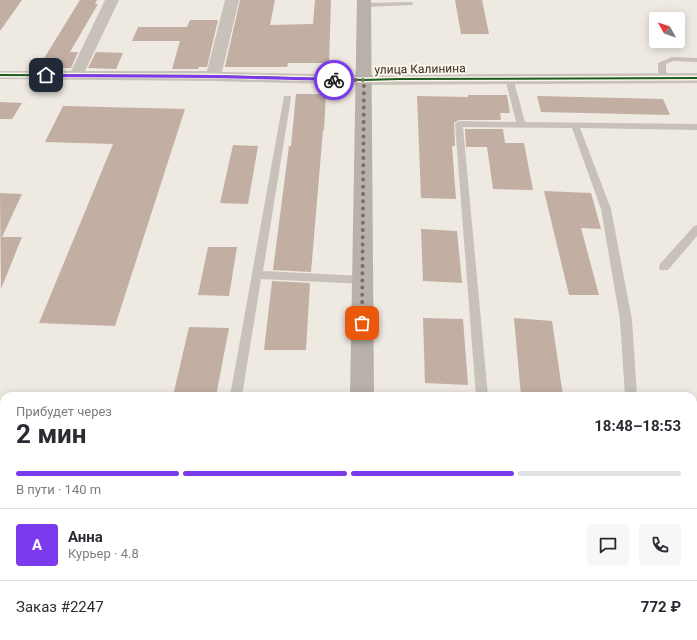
<!DOCTYPE html>
<html lang="ru">
<head>
<meta charset="utf-8">
<style>
  body { margin:0; font-family:Roboto,sans-serif; background:#f7f7f7; color:#2b2b33; height:100vh; display:flex; flex-direction:column; font-size:15px; white-space:nowrap }
  * { box-sizing:border-box; margin:0 }
  p { font-size:13px; color:#7c7c81 }
  .icon { flex:none; width:22px; height:22px; fill:none; stroke:currentColor; stroke-width:2; stroke-linecap:round; stroke-linejoin:round }
  .map { position:relative; flex:1; overflow:hidden }
  .sheet { position:absolute; left:0px; top:392px; width:697px; height:248px; display:flex; flex-direction:column; background:#fff; border-radius:12px 12px 0 0; box-shadow:0 2px 10px #0003 }
  .sheet>* { flex:none }
  .needle { width:26px; rotate:310deg }
  .fabs { position:absolute; left:649px; top:12px; display:grid; gap:8px }
  .fabs a { display:grid; place-items:center; width:36px; height:36px; border-radius:4px; background:#fff; box-shadow:0 2px 10px #0003; font-size:20px }
  .pin { position:absolute; display:grid; place-items:center; width:34px; height:34px; color:#fff; margin:-17px; border-radius:8px; box-shadow:0 2px 6px #0006 }
  .courier { position:absolute; display:grid; place-items:center; width:40px; height:40px; margin:-20px; border:3px solid #7c3aed; border-radius:50%; background:#fff; color:#222; box-shadow:0 1px 5px #0007 }
  .overview em { font-style:normal; font-weight:700 }
  .overview div { display:flex; flex-direction:column-reverse }
  .overview { display:flex; align-items:center; justify-content:space-between; height:68px; padding:0 16px }
  h1 { font-size:26px; font-weight:700; line-height:30px }
  .bar { display:grid; grid-template-columns:repeat(4,1fr); gap:6px 4px; align-content:center; height:48px; padding:0 16px }
  .bar i { height:5px; border-radius:3px; background:#e1e1e2 }
  .bar .selected { background:#7c3aed }
  .bar p { grid-column:span 4 }
  .line { display:flex; align-items:center; gap:10px; padding:0 16px; border-top:1px solid #e1e1e2 }
  .line div { flex:1 }
  .round { display:grid; place-items:center; flex:none; width:42px; height:42px; border-radius:4px; background:#f7f7f7 }
  .map>svg:first-child { display:block }
  .building { fill:#c2aea2 }
  .lines { fill:none; stroke-linecap:round; stroke-linejoin:round }
  .service { fill:#c7c1ba; fill-rule:evenodd }
  .minor { fill:#c7c1ba; fill-rule:evenodd }
  .secondary { fill:#b8b1aa; fill-rule:evenodd }
  .cycleway-casing { stroke:#faf4e9; stroke-width:3 }
  .cycleway { fill:#1b5e20; fill-rule:evenodd }
  .route { fill:#7c3aed }
  .done { stroke:#786f69; stroke-width:4; stroke-dasharray:0 7.2 }
  .labels { text-anchor:middle; stroke-width:4; stroke-linejoin:round; paint-order:stroke }
  .far-street-label { font-size:12px; fill:#382e28; stroke:#faf4e9 }
</style>
</head>
<body>
<div class="map">
<svg width="697" height="640" viewBox="0 0 697 640">
  <rect width="100%" height="100%" fill="#eee9e1"/>
  <path class="building" d="M0,0H22L0,31Z
    M80,0H97L95,4H98L70,52H78L71,68H38Z
    M240,0H275L270,25L313,24L315,0H331L329,63H288L287,67H225Z
    M455,0H482L489,34H461Z
    M190,20H218L207,67H199L198,69H172L180,41H132L138,27H187Z
    M96,52L123,53L116,69L88,68Z
    M296,94H326L324,130H323L311,272L273,270L289,146H291Z
    M468,95H507L510,113H500L501,120H459L454,123L455,146H452L456,199L421,198L417,96L468,97Z
    M537,96L663,99L670,115L541,112Z
    M0,102L22,103L12,119H0Z
    M63,106L185,109L115,326L39,323L113,144L45,142Z
    M465,129H503L505,143H524L533,190L493,189L487,147H466Z
    M233,145L258,146L248,204L220,203Z
    M544,191L591,193L601,229L581,228L599,295H569Z
    M0,193L22,194L2,237H22L1,289Z
    M421,229L457,231L462,283L423,281Z
    M208,247H237L229,296L198,295Z
    M272,281L310,283L306,350H264Z
    M423,318L463,319L468,385L425,383Z
    M514,318L552,321L563,396H521Z
    M189,327L229,328L216,396H173Z"/>
  <g class="lines">
    <path class="service" d="M411,2L413,3V5L364,7L361,5L364,3Z
      M672,57L697,58V62L673,61L666,64V71L670,78L669,80H663L658,71V63Z
      M506,76H512L513,78L525,122L697,124V130L580,128L611,209L632,320L637,396H625L620,320L601,209L572,128L463,127L488,396H476L455,124L459,121L516,122L505,78Z
      M284,96H290L291,98L263,271L363,276L367,277L368,280L367,283L363,284L261,279L242,396H230Z
      M697,225V236L668,270H660L659,267L660,264L694,226Z
      M697,567V586L693,587V569Z
      M495,636H511V640H495Z
      M650,636H666L664,640H648Z"/>
    <path class="minor" d="M105,0H119L85,71H207L225,0H239L222,72L364,75L697,73V83L364,85L213,81L0,79V71H71Z
      M0,576L4,578V611L0,609Z
      M15,636H44L45,640H16Z
      M160,636H191L190,640H159Z"/>
    <path class="secondary" d="M357,0H371L374,396H350Z
      M344,636H374V640H344Z"/>
    <defs>
      <path id="cycleway" d="M0,74L213,75L364,79L399,78L697,77V79L399,80L364,81L213,77L0,76Z"/>
    </defs>
    <use href="#cycleway" class="cycleway-casing"/>
    <use href="#cycleway" class="cycleway"/>
  </g>
  <path class="route" d="M44,74L213,75L334,78L336,80L334,81L213,78L46,77Z"/>
  <g class="lines">
    <path class="done" d="M334,80H364L362,323"/>
  </g>
  <g class="labels">
    <g class="far-street-label">
      <text transform="translate(420 69) rotate(-1)" y="4">улица Калинина</text>
    </g>
  </g>
</svg>
<div class="fabs">
<a><svg class="needle" viewBox="-14 -14 28 28"><path d="M0-13l5 13h-10z" fill="#e53935"/><path d="M0 13l5-13h-10z" fill="#7c7c81"/></svg></a>
</div>
<div class="pin" style="left:362px;top:323px;background:#ea580c"><svg class="icon" aria-label="bag" viewBox="0 0 24 24"><path d="M5 8h14l-1 12H6zM9 8a3 3 0 0 1 6 0"/></svg></div>
<div class="pin" style="left:46px;top:75px;background:#1f2937"><svg class="icon" aria-label="home" viewBox="0 0 24 24"><path d="M3 11l9-7 9 7M6 9v11h12V9"/></svg></div>
<div class="courier" style="left:334px;top:80px"><svg class="icon" aria-label="bike" viewBox="0 0 24 24"><circle cx="6" cy="16" r="4"/><circle cx="18" cy="16" r="4"/><path d="M6 16l4-8h5l3 8M10 8l3 8H6M13 5h3"/></svg></div>
<section class="sheet">
<div class="overview"><div><h1>2 мин</h1><p>Прибудет через</p></div><em>18:48–18:53</em></div>
<div class="bar"><i class="selected"></i><i class="selected"></i><i class="selected"></i><i></i><p>В пути · 140 m</p></div>
<div class="line" style="height:72px"><b class="round" style="background:#7c3aed;color:#fff">А</b><div><b>Анна</b><p>Курьер · 4.8</p></div><a class="round"><svg class="icon" aria-label="chat" viewBox="0 0 24 24"><path d="M4 5h16v11H9l-5 4z"/></svg></a><a class="round"><svg class="icon" aria-label="phone" viewBox="0 0 24 24"><path d="M5 4h4l2 5-3 2q2 4 5 5l2-3 5 2v4C11 20 4 13 5 4z"/></svg></a></div>
<div class="line" style="height:52px"><div>Заказ #2247</div><b>772 ₽</b></div>
</section>
</div>
</body>
</html>
